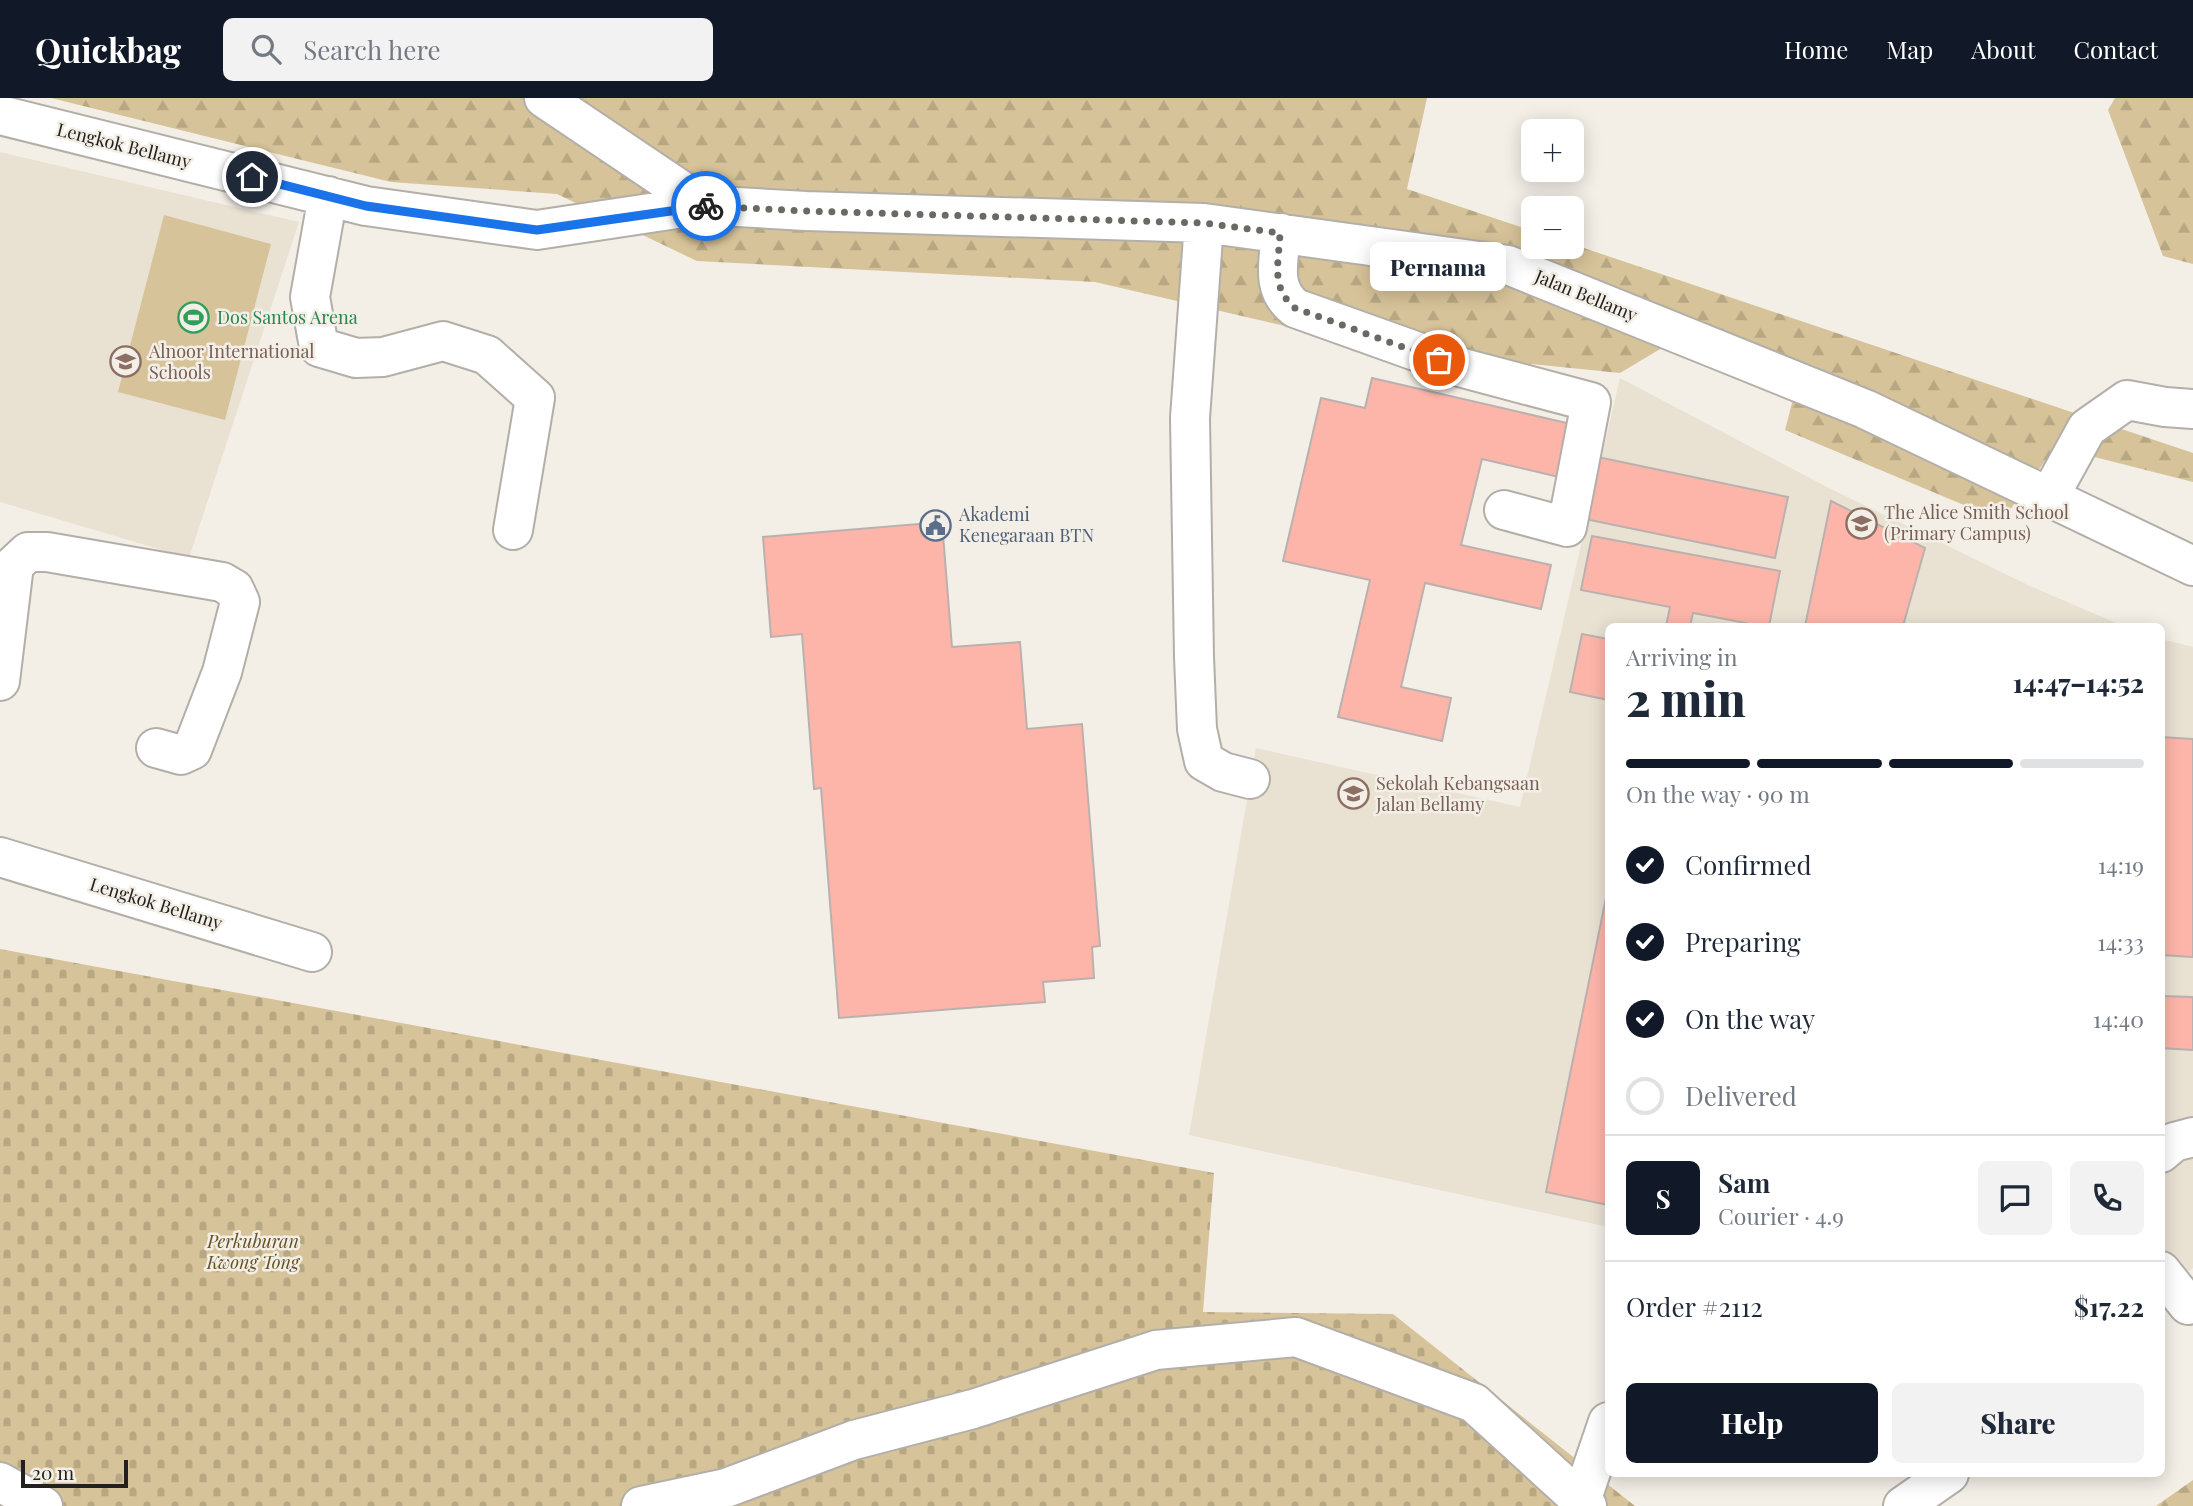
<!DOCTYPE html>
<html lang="en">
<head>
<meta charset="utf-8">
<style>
  body { margin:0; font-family:"Playfair Display",serif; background:#f2f2f3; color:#1f2937; height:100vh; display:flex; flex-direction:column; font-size:26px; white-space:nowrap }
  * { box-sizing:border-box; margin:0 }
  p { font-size:23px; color:#747a83 }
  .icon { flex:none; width:38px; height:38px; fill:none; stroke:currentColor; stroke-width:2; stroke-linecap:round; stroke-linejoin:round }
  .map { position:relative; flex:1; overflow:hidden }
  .side { position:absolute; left:1605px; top:525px; width:560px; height:854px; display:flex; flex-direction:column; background:#fff; border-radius:10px; box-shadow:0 4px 18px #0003 }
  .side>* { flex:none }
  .tools { position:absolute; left:1521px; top:21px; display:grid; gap:14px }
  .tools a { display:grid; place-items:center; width:63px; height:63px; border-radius:10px; background:#fff; box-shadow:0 4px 18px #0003; font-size:35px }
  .scale { position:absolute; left:21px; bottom:18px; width:107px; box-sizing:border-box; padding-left:7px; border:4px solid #22211e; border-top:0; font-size:19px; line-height:24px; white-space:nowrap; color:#22211e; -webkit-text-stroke:5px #f3efe7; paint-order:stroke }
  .pin { position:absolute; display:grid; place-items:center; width:60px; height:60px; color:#fff; margin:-30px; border:4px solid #fff; border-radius:50%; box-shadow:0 2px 7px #0007 }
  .courier { position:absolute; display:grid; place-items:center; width:70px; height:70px; margin:-35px; border:5px solid #1a73e8; border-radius:50%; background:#fff; color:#222; box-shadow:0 2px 9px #0007 }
  .bubble { position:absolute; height:49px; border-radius:10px; background:#fff; box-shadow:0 4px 18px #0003; font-size:23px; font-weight:800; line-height:49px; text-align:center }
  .headline em { font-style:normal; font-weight:800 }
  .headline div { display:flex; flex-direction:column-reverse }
  .headline { display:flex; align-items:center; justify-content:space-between; height:119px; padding:0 21px }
  h1 { font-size:46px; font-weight:800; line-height:52px }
  .bar { display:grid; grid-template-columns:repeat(4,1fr); gap:10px 7px; align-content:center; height:84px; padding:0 21px }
  .bar i { height:9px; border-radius:5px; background:#e0e1e3 }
  .bar .active { background:#111827 }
  .bar p { grid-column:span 4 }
  .line { display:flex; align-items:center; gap:18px; padding:0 21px; border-top:2px solid #e0e1e3 }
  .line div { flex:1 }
  .round { display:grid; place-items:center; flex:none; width:74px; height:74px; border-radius:10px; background:#f2f2f3 }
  ol { padding:0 21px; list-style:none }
  li { display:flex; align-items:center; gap:21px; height:77px }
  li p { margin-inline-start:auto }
  li .icon { padding:7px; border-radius:50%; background:#111827; color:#fff; stroke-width:4 }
  li:last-child { color:#747a83 }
  li i { width:38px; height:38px; border:4px solid #e0e1e3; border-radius:50% }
  .primary-button { display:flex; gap:14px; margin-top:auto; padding:14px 21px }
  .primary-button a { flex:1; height:80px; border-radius:10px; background:#111827; color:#fff; font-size:28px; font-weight:800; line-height:80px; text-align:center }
  .primary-button a+a { background:#f2f2f3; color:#1f2937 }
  header { display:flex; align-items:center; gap:42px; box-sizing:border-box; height:98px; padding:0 35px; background:#111827; color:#fff }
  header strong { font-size:33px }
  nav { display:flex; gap:38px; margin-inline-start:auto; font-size:24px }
  .search { width:490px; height:63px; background:#f2f2f3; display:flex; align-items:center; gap:18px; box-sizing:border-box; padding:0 24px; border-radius:10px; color:#747a83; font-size:26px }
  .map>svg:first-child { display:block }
  .built { fill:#e9e2d3 }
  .green { fill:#d7c399 }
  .forest { fill:url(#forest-firs) }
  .cemetery { fill:url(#cemetery-stones) }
  .building { fill:#feb5a9; stroke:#bab1af; stroke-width:2 }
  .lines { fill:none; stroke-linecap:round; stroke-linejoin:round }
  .minor-casing { stroke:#b3afa8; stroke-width:42 }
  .minor { stroke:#fff; stroke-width:38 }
  .done { stroke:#6b6964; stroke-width:7; stroke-dasharray:0 12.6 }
  .route { stroke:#1a73e8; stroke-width:9 }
  .labels { text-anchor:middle; stroke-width:5; stroke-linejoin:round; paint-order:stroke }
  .street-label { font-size:18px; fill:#22211e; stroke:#f3efe7 }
  .leisure-label { font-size:18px; fill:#27864d; stroke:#f3efe7; text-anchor:start }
  .education-label { font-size:18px; fill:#785e54; stroke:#f3efe7; text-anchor:start }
  .service-label { font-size:18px; fill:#4e5e75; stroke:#f3efe7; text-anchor:start }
  .park-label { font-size:18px; font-style:italic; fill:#655021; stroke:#f3efe7 }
</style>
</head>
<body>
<header>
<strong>Quickbag</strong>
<div class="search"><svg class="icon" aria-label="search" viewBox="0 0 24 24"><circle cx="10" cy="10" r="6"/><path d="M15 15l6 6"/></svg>Search here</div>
<nav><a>Home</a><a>Map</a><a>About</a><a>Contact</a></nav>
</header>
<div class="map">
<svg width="2193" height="1408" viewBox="0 0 2193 1408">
  <defs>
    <pattern id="forest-firs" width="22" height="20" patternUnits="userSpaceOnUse" patternTransform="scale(1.75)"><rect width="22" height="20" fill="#d7c399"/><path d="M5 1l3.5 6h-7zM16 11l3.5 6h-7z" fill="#b8a783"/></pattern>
    <pattern id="cemetery-stones" width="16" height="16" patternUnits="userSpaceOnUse" patternTransform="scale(1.75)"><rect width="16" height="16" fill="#d7c399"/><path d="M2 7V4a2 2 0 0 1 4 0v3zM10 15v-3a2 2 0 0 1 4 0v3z" fill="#b8a783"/></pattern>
  </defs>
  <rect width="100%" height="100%" fill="#f3efe7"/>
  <path class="built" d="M0,54L299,124L189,460L0,404Z
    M1620,280L1829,390L2030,488L2123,528H1608V1129L1189,1037L1256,650L1520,709Z
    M2161,541L2193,549V1170L2161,1195Z"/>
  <path class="green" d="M164,117L271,146L225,322L118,294Z"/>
  <path class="forest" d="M51,0H1427L1407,91L1533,133V149H1572V146L2193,355V384L2055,349L2002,423L1785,332L1798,282L1687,235L1620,275L1384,251L1095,184L697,163L557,96L391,84Z
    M2115,0H2193V166L2163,158L2108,12Z
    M2193,1382V1408H2156Z"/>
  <path class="cemetery" d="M0,851L1214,1075L1203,1214L1393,1216L1635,1408H0Z"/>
  <path class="building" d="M1372,280L1571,326L1559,379L1482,361L1461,447L1551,467L1541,511L1425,485L1401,589L1451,600L1442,643L1338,619L1370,482L1283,463L1321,300L1365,310Z
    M1593,358L1788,399L1775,460L1580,420Z
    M1831,403L1925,450L1903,528H1805Z
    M942,424L952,549L1020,544L1027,631L1082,626L1100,848L1092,849L1094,880L1043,884L1045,904L839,920L821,690L814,691L802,536L771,539L763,439Z
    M1592,438L1780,473L1769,528H1746V525L1693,515L1690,528H1666L1670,509L1581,492Z
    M1582,536L1608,541V602L1570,594Z
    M2161,639L2193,641V859L2161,857Z
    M1608,790V1107L1546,1094Z
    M2161,898L2193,899V952L2161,950Z"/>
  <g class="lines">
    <defs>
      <path id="minor" d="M544,0L703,107L806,113L1204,125L1508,167L1865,311L2193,468
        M0,17L366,108L537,132L703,107
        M328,98L310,199L319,249L356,260L383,259L443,243L487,257L535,300L513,432
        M1204,125L1190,320L1194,559L1197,631L1204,663L1223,674L1250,681
        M1281,135C1279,164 1270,190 1295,210L1463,270L1591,304L1567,429L1504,412
        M2049,399L2087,330L2127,302L2165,309L2193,311
        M0,583L14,467L28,454H47L222,484L234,491L240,504L222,574L192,652L181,657L156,650
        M0,759L312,854
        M2161,1055L2174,1044L2193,1039
        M2161,1173L2188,1207
        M0,1384L43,1408
        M1581,1403L1608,1324
        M641,1408L726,1390L854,1342L973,1311L1156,1252L1296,1239L1474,1305L1587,1408
        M1903,1408L1949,1376"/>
    </defs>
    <use href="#minor" class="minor-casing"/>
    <use href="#minor" class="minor"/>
  </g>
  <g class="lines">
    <path class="done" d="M706,108L806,113L1204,125L1280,135C1279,165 1270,189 1295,210L1439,262"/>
    <path class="route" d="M252,79L366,108L537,132L706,108"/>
  </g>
  <defs>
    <symbol id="stadium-ring" viewBox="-11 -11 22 22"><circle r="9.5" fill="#f3efe7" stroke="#2e9e5b" stroke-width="1.5"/><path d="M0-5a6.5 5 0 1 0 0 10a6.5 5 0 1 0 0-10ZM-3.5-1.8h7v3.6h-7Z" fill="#2e9e5b"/></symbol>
    <symbol id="school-ring" viewBox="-11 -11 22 22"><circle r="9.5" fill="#f3efe7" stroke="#8d6e63" stroke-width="1.5"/><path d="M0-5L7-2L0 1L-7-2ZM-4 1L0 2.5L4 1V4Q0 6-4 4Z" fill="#8d6e63"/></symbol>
    <symbol id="civic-ring" viewBox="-11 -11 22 22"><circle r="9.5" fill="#f3efe7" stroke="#5c6f8a" stroke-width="1.5"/><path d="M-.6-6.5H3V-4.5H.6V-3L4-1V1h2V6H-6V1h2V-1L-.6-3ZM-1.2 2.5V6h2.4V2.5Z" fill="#5c6f8a"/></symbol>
  </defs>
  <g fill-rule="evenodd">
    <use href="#stadium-ring" x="176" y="202" width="35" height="35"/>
    <use href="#school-ring" x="108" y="246" width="35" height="35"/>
    <use href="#school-ring" x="1844" y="408" width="35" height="35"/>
    <use href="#civic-ring" x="918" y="410" width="35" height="35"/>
    <use href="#school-ring" x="1336" y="678" width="35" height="35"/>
  </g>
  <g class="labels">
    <g class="street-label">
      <text transform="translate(124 48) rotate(14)" y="6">Lengkok Bellamy</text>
      <text transform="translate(1586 198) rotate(22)" y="6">Jalan Bellamy</text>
      <text transform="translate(156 806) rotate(17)" y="6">Lengkok Bellamy</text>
    </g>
    <g class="leisure-label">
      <text x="217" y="226">Dos Santos Arena</text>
    </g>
    <g class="education-label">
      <text x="149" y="260">Alnoor International<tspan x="149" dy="21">Schools</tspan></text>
      <text x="1884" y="421">The Alice Smith School<tspan x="1884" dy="21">(Primary Campus)</tspan></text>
      <text x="1376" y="692">Sekolah Kebangsaan<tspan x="1376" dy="21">Jalan Bellamy</tspan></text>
    </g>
    <g class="service-label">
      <text x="959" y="423">Akademi<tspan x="959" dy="21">Kenegaraan BTN</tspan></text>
    </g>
    <g class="park-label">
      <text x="253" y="1150">Perkuburan<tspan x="253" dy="21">Kwong Tong</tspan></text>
    </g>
  </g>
</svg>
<div class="tools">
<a>+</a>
<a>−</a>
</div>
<div class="scale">20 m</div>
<div class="pin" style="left:1439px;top:262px;background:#ea580c"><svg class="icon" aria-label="bag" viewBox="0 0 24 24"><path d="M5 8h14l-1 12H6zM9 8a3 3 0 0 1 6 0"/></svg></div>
<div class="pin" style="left:252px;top:79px;background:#1f2937"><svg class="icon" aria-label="home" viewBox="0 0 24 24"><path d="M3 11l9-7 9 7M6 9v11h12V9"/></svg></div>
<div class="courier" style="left:706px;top:108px"><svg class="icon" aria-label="bike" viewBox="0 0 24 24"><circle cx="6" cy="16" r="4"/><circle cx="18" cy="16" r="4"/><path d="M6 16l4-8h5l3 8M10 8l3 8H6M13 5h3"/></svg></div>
<div class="bubble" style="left:1370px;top:144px;width:136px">Pernama</div>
<section class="side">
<div class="headline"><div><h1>2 min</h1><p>Arriving in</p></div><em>14:47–14:52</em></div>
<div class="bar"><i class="active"></i><i class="active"></i><i class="active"></i><i></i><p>On the way · 90 m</p></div>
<ol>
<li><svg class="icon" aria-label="check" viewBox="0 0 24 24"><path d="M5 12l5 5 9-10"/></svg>Confirmed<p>14:19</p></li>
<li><svg class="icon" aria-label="check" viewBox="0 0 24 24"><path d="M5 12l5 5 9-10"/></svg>Preparing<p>14:33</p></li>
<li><svg class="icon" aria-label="check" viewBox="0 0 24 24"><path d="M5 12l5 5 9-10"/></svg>On the way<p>14:40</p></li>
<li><i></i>Delivered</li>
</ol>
<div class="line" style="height:126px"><b class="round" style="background:#111827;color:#fff">S</b><div><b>Sam</b><p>Courier · 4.9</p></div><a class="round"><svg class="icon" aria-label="chat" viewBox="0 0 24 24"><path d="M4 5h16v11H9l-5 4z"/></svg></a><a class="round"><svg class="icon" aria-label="phone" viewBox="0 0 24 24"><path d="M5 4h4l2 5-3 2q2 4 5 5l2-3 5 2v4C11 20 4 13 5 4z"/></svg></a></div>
<div class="line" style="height:91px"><div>Order #2112</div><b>$17.22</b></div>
<div class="primary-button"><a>Help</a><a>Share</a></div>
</section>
</div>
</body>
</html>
